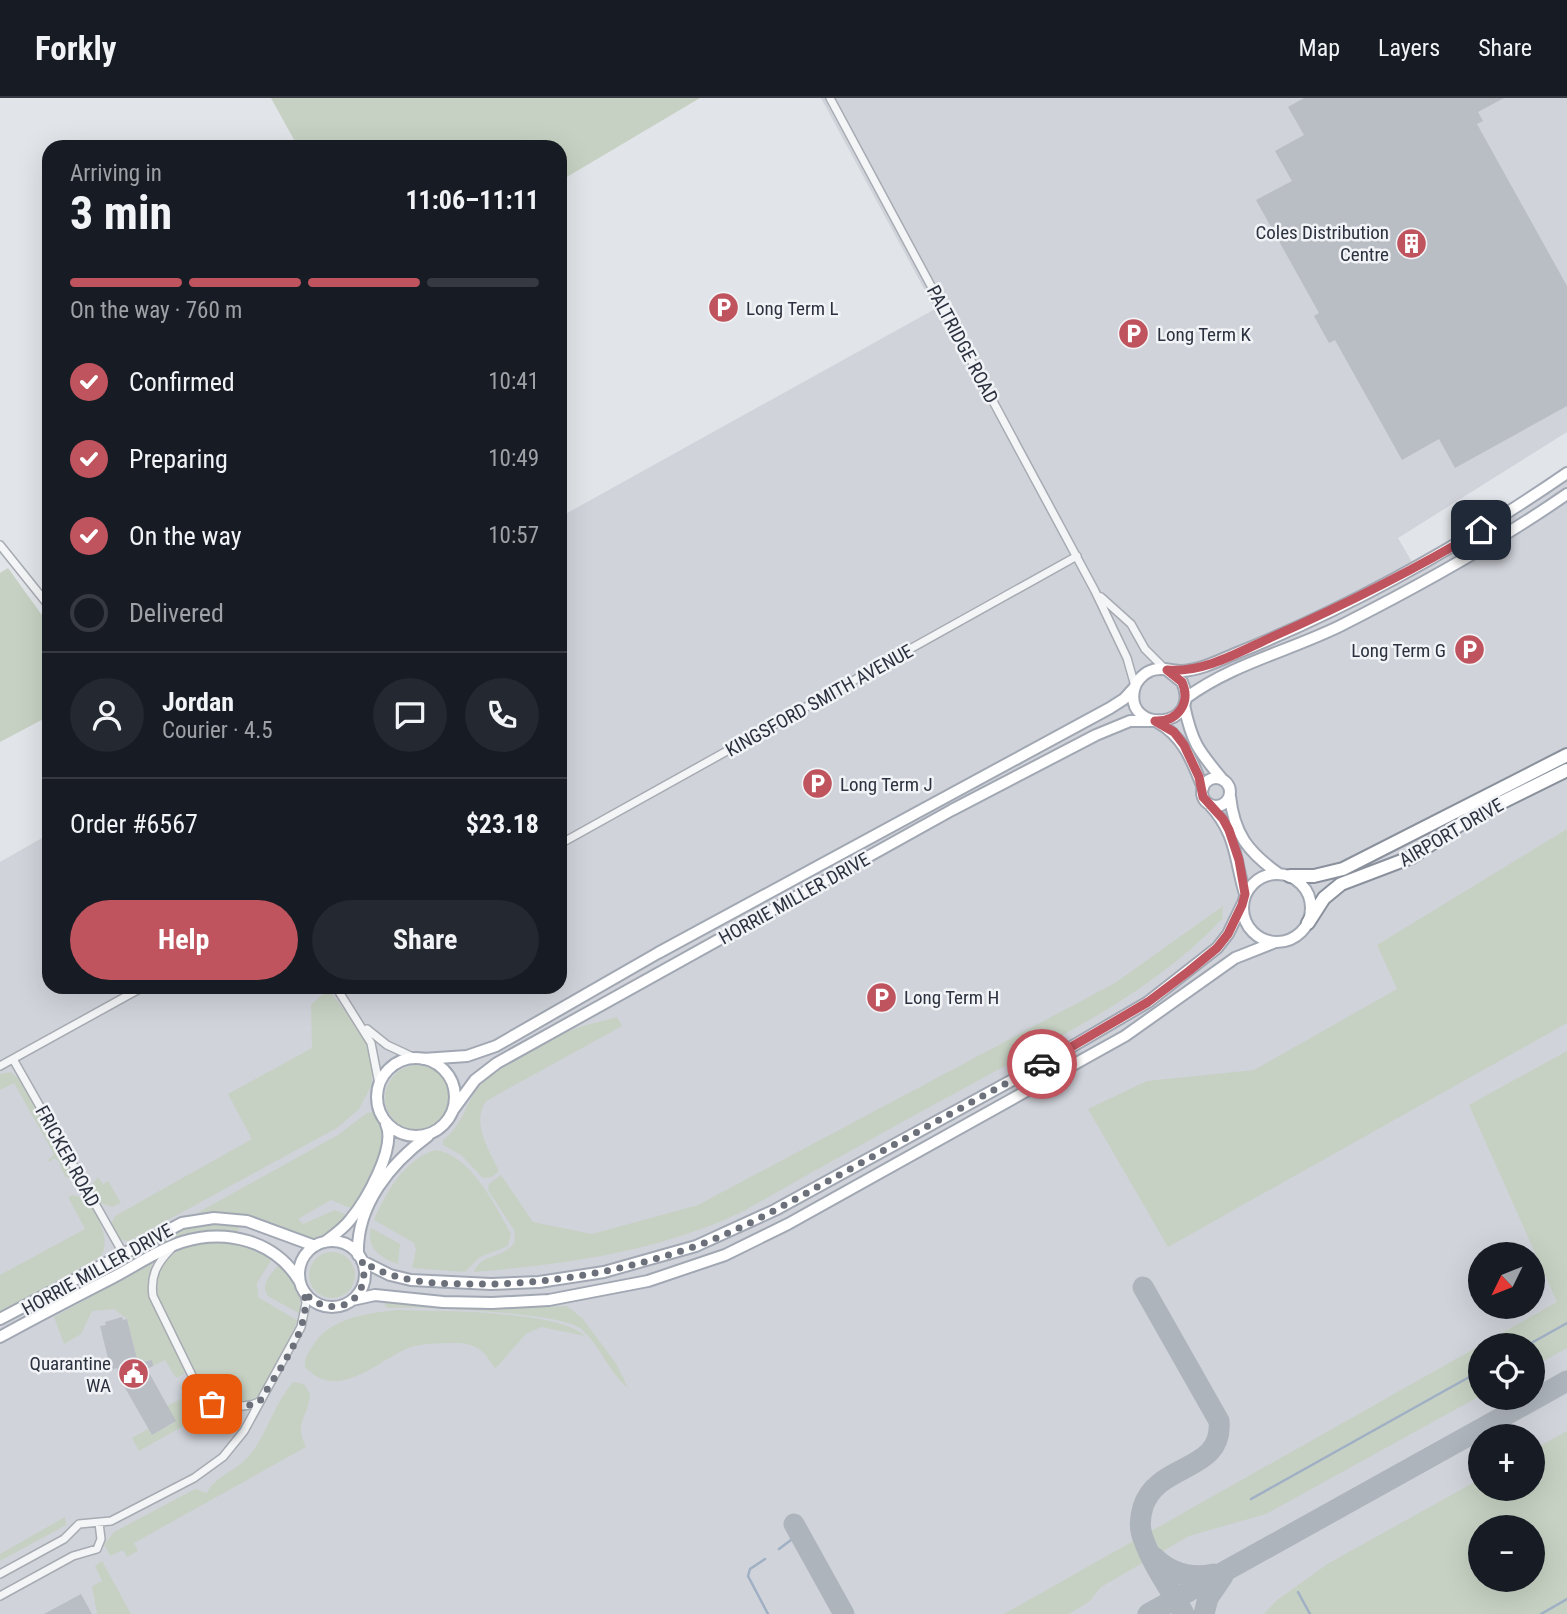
<!DOCTYPE html>
<html lang="en">
<head>
<meta charset="utf-8">
<style>
  body { margin:0; font-family:"Roboto Condensed",sans-serif; background:#242831; color:#f1f3f6; height:100vh; display:flex; flex-direction:column; font-size:26px; white-space:nowrap }
  * { box-sizing:border-box; margin:0 }
  p { font-size:23px; color:#9ea1a6 }
  .icon { flex:none; width:38px; height:38px; fill:none; stroke:currentColor; stroke-width:2; stroke-linecap:round; stroke-linejoin:round }
  .map { position:relative; flex:1; overflow:hidden }
  .details { position:absolute; left:42px; top:42px; width:525px; height:854px; display:flex; flex-direction:column; background:#171b24; border-radius:21px; box-shadow:0 7px 28px #0002 }
  .details>* { flex:none }
  .needle { width:46px; rotate:227deg }
  .controls { position:absolute; left:1468px; top:1144px; display:grid; gap:14px }
  .controls a { display:grid; place-items:center; width:77px; height:77px; border-radius:50%; background:#171b24; box-shadow:0 7px 28px #0002; font-size:35px }
  .pin { position:absolute; display:grid; place-items:center; width:60px; height:60px; color:#fff; margin:-30px; border-radius:14px; box-shadow:0 4px 10px #0006 }
  .courier { position:absolute; display:grid; place-items:center; width:70px; height:70px; margin:-35px; border:5px solid #c0545e; border-radius:50%; background:#fff; color:#222; box-shadow:0 2px 9px #0007 }
  .headline em { font-style:normal; font-weight:700 }
  .headline div { display:flex; flex-direction:column-reverse }
  .headline { display:flex; align-items:center; justify-content:space-between; height:119px; padding:0 28px }
  h1 { font-size:46px; font-weight:700; line-height:52px }
  .bar { display:grid; grid-template-columns:repeat(4,1fr); gap:10px 7px; align-content:center; height:84px; padding:0 28px }
  .bar i { height:9px; border-radius:5px; background:#363941 }
  .bar .on { background:#c0545e }
  .bar p { grid-column:span 4 }
  .line { display:flex; align-items:center; gap:18px; padding:0 28px; border-top:2px solid #363941 }
  .line div { flex:1 }
  .round { display:grid; place-items:center; flex:none; width:74px; height:74px; border-radius:37px; background:#242831 }
  ol { padding:0 28px; list-style:none }
  li { display:flex; align-items:center; gap:21px; height:77px }
  li p { margin-inline-start:auto }
  li .icon { padding:7px; border-radius:50%; background:#c0545e; color:#fff; stroke-width:4 }
  li:last-child { color:#9ea1a6 }
  li i { width:38px; height:38px; border:4px solid #363941; border-radius:50% }
  .action { display:flex; gap:14px; margin-top:auto; padding:14px 28px }
  .action a { flex:1; height:80px; border-radius:42px; background:#c0545e; color:#fff; font-size:28px; font-weight:700; line-height:80px; text-align:center }
  .action a+a { background:#242831; color:#f1f3f6 }
  header { display:flex; align-items:center; gap:42px; box-sizing:border-box; height:98px; padding:0 35px; background:#171b24; border-bottom:2px solid #363941 }
  header strong { font-size:33px }
  nav { display:flex; gap:38px; margin-inline-start:auto; font-size:24px }
  .map>svg:first-child { display:block }
  .built { fill:#d0d3da; fill-rule:evenodd }
  .green { fill:#c6d1c3; fill-rule:evenodd }
  .lines { fill:none; stroke-linecap:round; stroke-linejoin:round }
  .stream { stroke:#a0b0c4; stroke-width:2.5 }
  .taxiway { stroke:#aeb4bc; stroke-width:21 }
  .building { fill:#b9bdc4 }
  .street-casing { stroke:#a7abb2; stroke-width:10 }
  .primary-casing { stroke:#a2a8b3; stroke-width:14 }
  .highway-casing { stroke:#8a919d; stroke-width:16 }
  .street { stroke:#f4f5f7; stroke-width:7 }
  .primary { stroke:#fff; stroke-width:10 }
  .highway { stroke:#fff; stroke-width:12 }
  .done { stroke:#6b707a; stroke-width:7; stroke-dasharray:0 12.6 }
  .route { stroke:#c0545e; stroke-width:9 }
  .labels { text-anchor:middle; stroke-width:5; stroke-linejoin:round; paint-order:stroke }
  .poi-label { font-size:19px; fill:#2b313e; stroke:#f1f3f6; text-anchor:start }
  .street-label { font-size:19px; fill:#2b313e; stroke:#f1f3f6 }
</style>
</head>
<body>
<header>
<strong>Forkly</strong>
<nav><a>Map</a><a>Layers</a><a>Share</a></nav>
</header>
<div class="map">
<svg width="1567" height="1516" viewBox="0 0 1567 1516">
  <rect width="100%" height="100%" fill="#e1e4e8"/>
  <path class="built" d="M821,0H1567V334L1398,440L1412,464L1451,443L1567,368V1516H0V764L49,736V889H560V419L935,211ZM1480,1157H1533V1209H1480ZM1480,1248H1533V1300H1480ZM1480,1339H1533V1391H1480ZM1480,1430H1533V1482H1480Z"/>
  <path class="green" d="M271,0H700L560,83V49H298Z
    M8,470L49,527V618L0,644V475Z
    M1567,731V925L1168,1149L1088,1011L1147,983L1254,972L1397,891L1377,847Z
    M1223,808L1222,821C1153,895 1058,939 970,987C894,1028 818,1071 742,1114C657,1154 567,1166 474,1174C480,1155 506,1161 515,1143L514,1132L488,1092L489,1086L501,1077L533,1124L592,1136L698,1107L1115,885Z
    M331,895L363,937L373,967L371,988L359,1011L337,1030L129,1143L121,1142L111,1127L115,1118L252,1041L228,996L312,950L311,907L323,896Z
    M617,919L622,928L486,1003C471,1025 489,1052 499,1073L492,1079L483,1080L461,1057L443,1047V1042C464,1027 465,1003 482,985C497,970 559,935 580,929C593,925 604,923 617,919Z
    M1567,953V1250L1533,1269V1248H1480V1298L1266,1416L1189,1438L1101,1489L1090,1503L1069,1516H1004L1557,1204L1469,1007Z
    M385 1000a33 33 0 1 1 66 0a33 33 0 1 1-66 0Z
    M10,974L20,981L73,1076L71,1080L65,1079L58,1062L53,1060L51,1064L48,1062L54,1056L14,985L0,992V976Z
    M374,1014C397,1044 372,1084 353,1111L331,1102L298,1121L303,1126L335,1112L348,1118C309,1162 295,1129 252,1118C233,1114 216,1115 197,1115L338,1037L367,1015Z
    M435,1052C469,1055 496,1108 511,1136L508,1148L480,1159L465,1174L412,1170L416,1152L414,1145L374,1122C386,1094 404,1062 435,1052Z
    M98,1079L103,1086L108,1083L121,1105L112,1109L98,1104L91,1088Z
    M72,1097L87,1101C96,1117 112,1140 101,1158L0,1216V1177L85,1131L68,1099Z
    M210,1126L240,1127L238,1135C191,1128 155,1151 115,1173L112,1167L182,1131Z
    M371,1130L400,1146L398,1166C381,1160 366,1151 371,1130Z
    M206,1144L238,1146L272,1161L257,1185L258,1199L298,1223L261,1294L254,1301L244,1304L215,1302L207,1297L158,1199C152,1166 176,1148 206,1144Z
    M309 1177a23 23 0 1 1 46 0a23 23 0 1 1-46 0Z
    M152,1165L149,1198L185,1272L184,1276L176,1280L165,1262L153,1268L151,1262L138,1265L127,1221L114,1211L92,1213L81,1236L64,1246L54,1219Z
    M279,1166C294,1181 302,1194 300,1216L268,1198C259,1186 272,1176 279,1166Z
    M385,1204L479,1211L567,1208L583,1221L617,1267L628,1290C609,1275 600,1247 581,1231C560,1214 421,1208 389,1210L385,1208Z
    M397,1212C436,1213 559,1212 585,1238L541,1229L526,1236L495,1271C483,1249 473,1244 448,1245C434,1246 419,1245 406,1251C375,1265 337,1304 305,1269C304,1261 307,1256 312,1249C330,1219 365,1216 397,1212Z
    M186,1284L207,1317V1322L198,1328L194,1322L139,1353L132,1340L148,1331L152,1337L175,1324L167,1308L185,1299L180,1288Z
    M293,1284L304,1286L310,1296C309,1319 293,1323 306,1349L134,1445L138,1453L127,1459L123,1452L110,1458L104,1446L114,1434L195,1391L207,1395C213,1380 237,1372 248,1359C267,1337 274,1306 293,1284Z
    M1567,1333V1516H1264L1277,1502L1329,1465L1480,1381V1391H1533V1352ZM1480,1430H1533V1482H1480Z
    M65,1419L66,1427L0,1463V1456Z
    M102,1463L131,1516H97L92,1488L102,1483L95,1468Z"/>
  <g class="lines">
    <path class="stream" d="M1526,1248L1567,1225
      M1251,1401L1480,1273
      M779,1451L791,1442
      M765,1461L750,1471L748,1478L768,1516
      M1298,1494L1310,1516
      M1541,1516L1567,1501"/>
    <path class="taxiway" d="M1143,1189L1219,1323C1224,1375 1157,1364 1143,1409C1140,1419 1139,1430 1143,1440C1152,1467 1171,1492 1184,1516
      M794,1426L844,1516
      M1154,1459C1171,1476 1191,1481 1214,1476
      M1148,1516L1567,1283
      M1204,1516L1208,1500L1223,1478"/>
  </g>
  <path class="building" d="M1304,0H1504L1478,14L1483,23L1477,26L1567,188V308L1455,370L1439,341L1402,362L1335,242L1329,245L1314,218L1319,215L1256,102L1292,83L1275,53L1304,37L1288,9Z
    M122,1219L123,1222L127,1221L138,1265L152,1262L153,1268L147,1271L176,1323L152,1337L120,1281L117,1270L111,1272L100,1228L106,1227L105,1224Z
    M81,1496L92,1516H44Z"/>
  <g class="lines">
    <defs>
      <path id="street" d="M830,0L1095,493L1127,560L1135,588
        M0,447L49,508
        M1101,499L1131,526L1145,551L1164,570
        M560,746L1077,458
        M336,889L371,945L379,986
        M367,931L387,947L415,960
        M13,961L123,1155
        M0,968L143,889
        M171,1151C157,1165 150,1178 153,1198L203,1300C212,1309 249,1311 260,1303
        M0,1476L64,1441L79,1426L111,1423L194,1380L223,1359L244,1333L301,1229L306,1205L304,1194
        M0,1498L73,1458L97,1451L101,1441L99,1425"/>
      <path id="primary" d="M1167,572L1182,584C1203,631 1125,636 1134,592C1135,584 1143,576 1150,573C1160,568 1172,573 1182,573C1201,572 1220,562 1237,555C1353,508 1464,446 1567,375
        M1186,600C1232,566 1289,553 1340,528C1419,488 1495,446 1567,396
        M1184,607C1192,645 1198,652 1222,681
        M1157,624C1184,639 1192,663 1203,690
        M1202 694a14 14 0 1 1 28 0a14 14 0 1 1-28 0Z
        M1230,698C1234,736 1248,754 1279,776
        M1209,706C1237,736 1234,759 1245,796
        M1243 810a34 34 0 1 1 68 0a34 34 0 1 1-68 0Z
        M377 999a39 39 0 1 1 78 0a39 39 0 1 1-78 0Z
        M423,961L467,958L496,948L658,855L1110,610L1124,601L1134,590
        M453,1012L475,982L497,965L952,712L1096,637L1130,623H1154
        M299 1176a33 33 0 1 1 66 0a33 33 0 1 1-66 0Z
        M325,1144C334,1137 343,1131 350,1122C366,1103 397,1049 386,1026
        M358,1157C356,1107 391,1065 428,1038
        M362,1163L390,1177L411,1182L491,1186L539,1184L604,1174L696,1148L775,1112L1049,962L1148,904L1217,850L1228,836L1242,807
        M352,1202L375,1197L443,1204L492,1205L549,1202L648,1183L725,1157L788,1126L1125,938L1235,860L1273,845
        M0,1221L182,1125L214,1120L247,1123L315,1148
        M0,1239C36,1219 73,1200 110,1181C134,1169 157,1152 182,1144C227,1130 276,1143 300,1184"/>
      <path id="highway" d="M1290,778H1314L1343,771L1567,657
        M1308,825L1324,800L1341,786L1412,759L1468,721L1567,672"/>
    </defs>
    <use href="#street" class="street-casing"/>
    <use href="#primary" class="primary-casing"/>
    <use href="#highway" class="highway-casing"/>
    <use href="#street" class="street"/>
    <use href="#primary" class="primary"/>
    <use href="#highway" class="highway"/>
  </g>
  <g class="lines">
    <path class="done" d="M212,1306L253,1307L260,1303C278,1272 312,1231 304,1194C332,1225 373,1203 362,1163C395,1185 436,1186 474,1186C549,1187 623,1173 693,1149C745,1131 793,1102 841,1076C908,1039 975,1002 1042,966"/>
    <path class="route" d="M1042,966L1148,904L1189,873L1217,850L1228,836L1242,807L1245,796L1239,762L1229,732L1223,721L1203,699L1199,679L1184,647L1174,634L1155,623C1178,624 1191,605 1182,584L1167,572C1204,575 1239,554 1272,539C1344,507 1414,472 1481,432"/>
  </g>
  <defs>
    <symbol id="building-disc" viewBox="-11 -11 22 22"><circle r="9.5" fill="#c0545e" stroke="#f1f3f6"/><path d="M-4-6H4V6H1V3H-1V6H-4ZM-2.5-4.3h1.7v1.8h-1.7ZM.8-4.3h1.7v1.8H.8ZM-2.5-1h1.7V.8h-1.7ZM.8-1h1.7V.8H.8Z" fill="#fff"/></symbol>
    <symbol id="parking-disc" viewBox="-11 -11 22 22"><circle r="9.5" fill="#c0545e" stroke="#f1f3f6"/><path d="M-3.5-5.5H1a3.5 3.5 0 0 1 0 7H-1V5.5H-3.5ZM-1-3.4V-.6H.8a1.4 1.4 0 0 0 0-2.8Z" fill="#fff"/></symbol>
    <symbol id="civic-disc" viewBox="-11 -11 22 22"><circle r="9.5" fill="#c0545e" stroke="#f1f3f6"/><path d="M-.6-6.5H3V-4.5H.6V-3L4-1V1h2V6H-6V1h2V-1L-.6-3ZM-1.2 2.5V6h2.4V2.5Z" fill="#fff"/></symbol>
  </defs>
  <g fill-rule="evenodd">
    <use href="#building-disc" x="1394" y="128" width="35" height="35"/>
    <use href="#parking-disc" x="706" y="192" width="35" height="35"/>
    <use href="#parking-disc" x="1116" y="218" width="35" height="35"/>
    <use href="#parking-disc" x="1452" y="534" width="35" height="35"/>
    <use href="#parking-disc" x="800" y="668" width="35" height="35"/>
    <use href="#parking-disc" x="864" y="882" width="35" height="35"/>
    <use href="#civic-disc" x="116" y="1258" width="35" height="35"/>
  </g>
  <g class="labels">
    <g class="poi-label">
      <text x="1389" y="141" text-anchor="end">Coles Distribution<tspan x="1389" dy="22">Centre</tspan></text>
      <text x="746" y="217">Long Term L</text>
      <text x="1157" y="243">Long Term K</text>
      <text x="1446" y="559" text-anchor="end">Long Term G</text>
      <text x="840" y="693">Long Term J</text>
      <text x="904" y="906">Long Term H</text>
      <text x="111" y="1272" text-anchor="end">Quarantine<tspan x="111" dy="22">WA</tspan></text>
    </g>
    <g class="street-label">
      <text transform="translate(963 246) rotate(62)" y="7">PALTRIDGE ROAD</text>
      <text transform="translate(819 602) rotate(-29)" y="7">KINGSFORD SMITH AVENUE</text>
      <text transform="translate(1451 734) rotate(-30)" y="7">AIRPORT DRIVE</text>
      <text transform="translate(794 800) rotate(-29)" y="7">HORRIE MILLER DRIVE</text>
      <text transform="translate(68 1058) rotate(61)" y="7">FRICKER ROAD</text>
      <text transform="translate(97 1171) rotate(-29)" y="7">HORRIE MILLER DRIVE</text>
    </g>
  </g>
</svg>
<div class="controls">
<a><svg class="needle" viewBox="-14 -14 28 28"><path d="M0-13l5 13h-10z" fill="#e53935"/><path d="M0 13l5-13h-10z" fill="#9ea1a6"/></svg></a>
<a><svg class="icon" aria-label="locate" viewBox="0 0 24 24"><circle cx="12" cy="12" r="6"/><path d="M12 2v4M12 18v4M2 12h4M18 12h4"/></svg></a>
<a>+</a>
<a>−</a>
</div>
<div class="pin" style="left:212px;top:1306px;background:#ea580c"><svg class="icon" aria-label="bag" viewBox="0 0 24 24"><path d="M5 8h14l-1 12H6zM9 8a3 3 0 0 1 6 0"/></svg></div>
<div class="pin" style="left:1481px;top:432px;background:#1f2937"><svg class="icon" aria-label="home" viewBox="0 0 24 24"><path d="M3 11l9-7 9 7M6 9v11h12V9"/></svg></div>
<div class="courier" style="left:1042px;top:966px"><svg class="icon" aria-label="car" viewBox="0 0 24 24"><path d="M5 17H2v-5l4-1 3-4h7l3 4 3 1v5h-3M9 17h6M6 11h13"/><circle cx="7" cy="17" r="2"/><circle cx="17" cy="17" r="2"/></svg></div>
<section class="details">
<div class="headline"><div><h1>3 min</h1><p>Arriving in</p></div><em>11:06–11:11</em></div>
<div class="bar"><i class="on"></i><i class="on"></i><i class="on"></i><i></i><p>On the way · 760 m</p></div>
<ol>
<li><svg class="icon" aria-label="check" viewBox="0 0 24 24"><path d="M5 12l5 5 9-10"/></svg>Confirmed<p>10:41</p></li>
<li><svg class="icon" aria-label="check" viewBox="0 0 24 24"><path d="M5 12l5 5 9-10"/></svg>Preparing<p>10:49</p></li>
<li><svg class="icon" aria-label="check" viewBox="0 0 24 24"><path d="M5 12l5 5 9-10"/></svg>On the way<p>10:57</p></li>
<li><i></i>Delivered</li>
</ol>
<div class="line" style="height:126px"><a class="round"><svg class="icon" aria-label="person" viewBox="0 0 24 24"><circle cx="12" cy="8" r="4"/><path d="M4 21q1-7 8-7t8 7"/></svg></a><div><b>Jordan</b><p>Courier · 4.5</p></div><a class="round"><svg class="icon" aria-label="chat" viewBox="0 0 24 24"><path d="M4 5h16v11H9l-5 4z"/></svg></a><a class="round"><svg class="icon" aria-label="phone" viewBox="0 0 24 24"><path d="M5 4h4l2 5-3 2q2 4 5 5l2-3 5 2v4C11 20 4 13 5 4z"/></svg></a></div>
<div class="line" style="height:91px"><div>Order #6567</div><b>$23.18</b></div>
<div class="action"><a>Help</a><a>Share</a></div>
</section>
</div>
</body>
</html>
